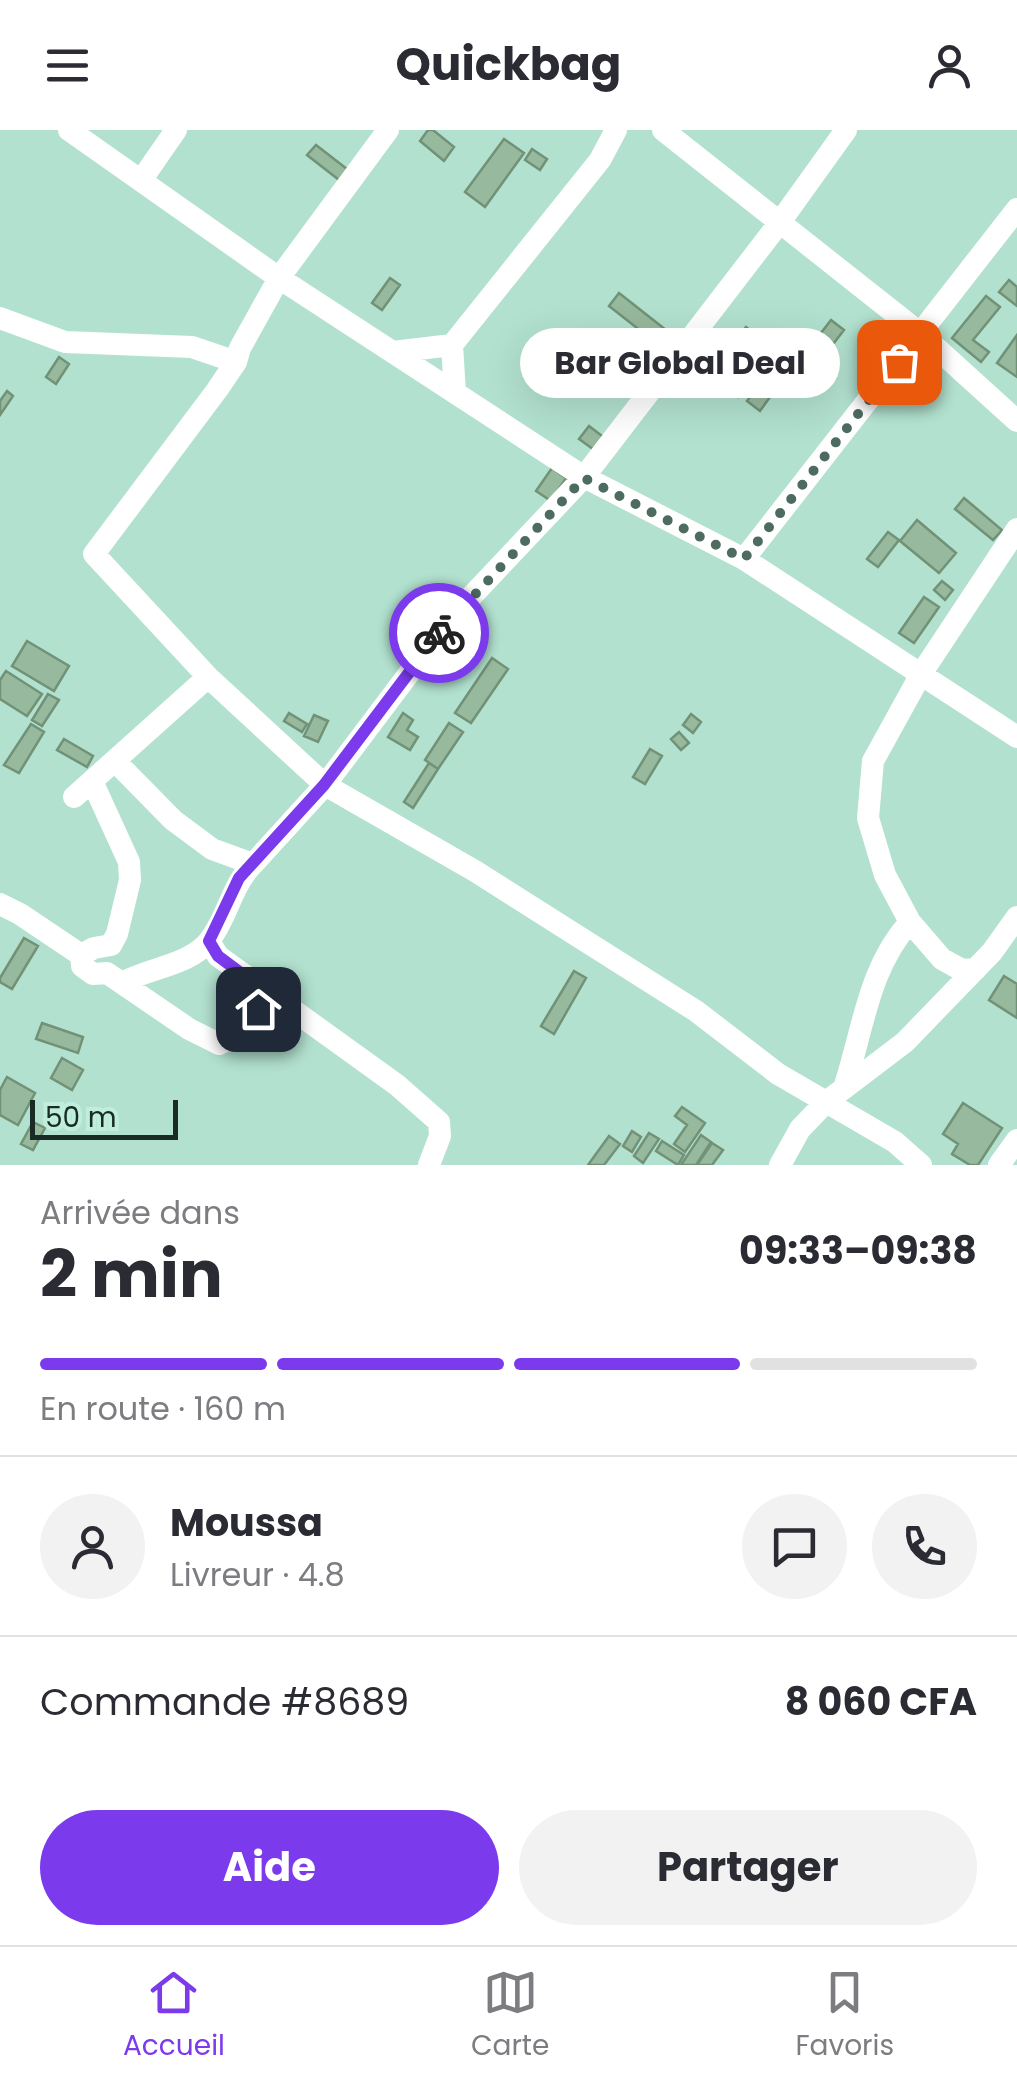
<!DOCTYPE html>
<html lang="fr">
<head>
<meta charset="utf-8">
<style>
  body { margin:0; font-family:Poppins,sans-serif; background:#f2f2f3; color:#2b2b33; height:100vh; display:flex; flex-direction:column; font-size:38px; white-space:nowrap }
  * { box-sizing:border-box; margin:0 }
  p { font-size:32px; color:#7c7c81 }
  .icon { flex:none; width:55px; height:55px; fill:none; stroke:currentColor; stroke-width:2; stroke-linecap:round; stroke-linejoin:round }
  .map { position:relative; height:1035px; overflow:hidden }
  .side { display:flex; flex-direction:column; background:#fff; flex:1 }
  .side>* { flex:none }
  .scale { position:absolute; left:30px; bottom:25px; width:148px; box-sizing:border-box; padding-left:10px; border:5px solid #182b24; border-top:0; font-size:28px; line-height:35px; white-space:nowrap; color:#182b24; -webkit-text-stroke:8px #bfeedc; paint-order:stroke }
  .pin { position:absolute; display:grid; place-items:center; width:85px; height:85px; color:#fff; margin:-42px; border-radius:20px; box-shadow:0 5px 15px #0006 }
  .courier { position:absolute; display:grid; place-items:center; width:100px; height:100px; margin:-50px; border:8px solid #7c3aed; border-radius:50%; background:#fff; color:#222; box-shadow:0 2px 12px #0007 }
  .bubble { position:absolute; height:70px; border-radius:35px; background:#fff; box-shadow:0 10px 40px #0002; font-size:32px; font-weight:700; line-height:70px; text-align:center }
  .overview em { font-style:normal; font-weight:700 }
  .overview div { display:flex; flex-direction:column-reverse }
  .overview { display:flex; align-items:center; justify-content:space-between; height:170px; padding:0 40px }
  h1 { font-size:65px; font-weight:700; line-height:75px }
  .bar { display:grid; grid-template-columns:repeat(4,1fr); gap:15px 10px; align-content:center; height:120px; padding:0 40px }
  .bar i { height:12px; border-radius:8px; background:#e1e1e2 }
  .bar .current { background:#7c3aed }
  .bar p { grid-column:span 4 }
  .line { display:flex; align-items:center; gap:25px; padding:0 40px; border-top:2px solid #e1e1e2 }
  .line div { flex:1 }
  .round { display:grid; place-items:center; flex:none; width:105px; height:105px; border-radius:52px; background:#f2f2f3 }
  .primary-button { display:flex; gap:20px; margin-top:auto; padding:20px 40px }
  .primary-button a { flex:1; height:115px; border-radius:60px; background:#7c3aed; color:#fff; font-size:40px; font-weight:700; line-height:115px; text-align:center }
  .primary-button a+a { background:#f2f2f3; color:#2b2b33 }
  header { display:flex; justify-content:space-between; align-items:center; height:130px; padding:0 40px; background:#fff; font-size:45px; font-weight:700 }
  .tab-bar { display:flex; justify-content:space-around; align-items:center; height:140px; border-top:2px solid #e1e1e2; background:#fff; font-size:28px; color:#7c7c81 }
  .tab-bar a { display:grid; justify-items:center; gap:5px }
  .tab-bar .current { color:#7c3aed }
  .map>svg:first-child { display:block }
  .building { fill:#97b99d; stroke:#719277; stroke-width:2.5 }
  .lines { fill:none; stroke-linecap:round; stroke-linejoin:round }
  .street { stroke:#fff; stroke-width:22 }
  .done { stroke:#4e6b60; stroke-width:10; stroke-dasharray:0 18 }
  .route { stroke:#7c3aed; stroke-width:12 }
</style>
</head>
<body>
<header><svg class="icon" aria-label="menu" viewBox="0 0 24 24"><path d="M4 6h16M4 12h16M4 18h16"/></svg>Quickbag<svg class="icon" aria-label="person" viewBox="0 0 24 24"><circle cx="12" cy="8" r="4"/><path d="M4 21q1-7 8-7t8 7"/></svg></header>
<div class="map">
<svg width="1017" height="1035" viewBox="0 0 1017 1035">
  <rect width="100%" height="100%" fill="#b2e1cf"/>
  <path class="building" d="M428,0H433L454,17L444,31L420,11Z
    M504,9L524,23L485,77L465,62Z
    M316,15L347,39L339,50L307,25Z
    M532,19L547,29L540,40L525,30Z
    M390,148L400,155L382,180L372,173Z
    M1009,150L1017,157V176L999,162Z
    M619,163L666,200L656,213L609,176Z
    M986,166L1000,177L973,210L989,222L981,232L952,208Z
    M831,190L844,200L813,240L800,230Z
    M746,197L775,221L738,267L708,243Z
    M633,200L663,223L654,235L623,212Z
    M1017,205V247L997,233Z
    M781,224L794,234L760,281L747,271Z
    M59,227L69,234L56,254L46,247Z
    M7,261L13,266L0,285V271Z
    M589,296L606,309L597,322L579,309Z
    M552,338L566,348L551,371L536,361Z
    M964,368L1002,400L993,410L955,379Z
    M917,390L956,423L939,443L900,411Z
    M888,402L899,410L878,437L867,429Z
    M942,451L953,460L945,470L934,460Z
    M924,467L939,477L914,513L899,503Z
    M27,511L69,536L54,561L12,536Z
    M492,528L508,539L471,593L455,583Z
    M6,541L42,564L27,586L0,569V550Z
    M48,564L59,570L42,596L32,590Z
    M289,583L307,594L302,602L284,591Z
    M403,583L413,590L407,600L418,607L410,620L388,607Z
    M691,584L701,592L693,603L683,595Z
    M314,585L328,591L318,612L304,606Z
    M449,593L463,602L438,639L425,630Z
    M31,594L44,602L19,643L4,635Z
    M679,602L689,613L681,620L671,609Z
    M64,609L93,626L87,637L57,620Z
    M650,619L662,626L645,654L633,647Z
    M429,633L438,639L413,678L404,672Z
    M24,808L38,816L12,859L0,852V848Z
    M574,841L586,848L554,904L541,896Z
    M1004,846L1017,854V888L989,870Z
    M42,893L83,907L78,923L36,909Z
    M62,928L83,940L72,960L51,948Z
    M7,947L35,963L18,995L0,985V960Z
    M963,973L1002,998L978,1035H970L952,1024L958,1014L943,1004Z
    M682,977L705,993L685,1022L674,1014L687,995L675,986Z
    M33,992L45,998L33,1020L21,1014Z
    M632,1001L641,1007L632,1022L623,1016Z
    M649,1003L659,1009L643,1033L634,1026Z
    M701,1005L711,1012L696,1035H681Z
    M609,1006L620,1014L604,1035H588Z
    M662,1011L684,1025L678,1035L656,1021Z
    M712,1013L723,1020L712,1035H697Z"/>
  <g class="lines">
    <path class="street" d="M69,0L279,148L584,347L744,429L1017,607
      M388,0L279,148L240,218L236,232L217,260L94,424L208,547L325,655L475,741L696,881L778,944L895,1012L921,1035
      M663,0L921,204L1017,291
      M142,49L176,0
      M0,188L65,212L192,217L236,232
      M452,215L455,263
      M393,222L452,215L600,30L616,0
      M744,429L1017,79
      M115,631L173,690L212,719L253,734L325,655L450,489L584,347L780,92L846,0
      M74,667L208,547
      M0,774L20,784L81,825L82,836L93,844L107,843L189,899L219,914C243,904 256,886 266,862
      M209,811L218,826L397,955L439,992L440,1006L429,1035
      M81,825L94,818L111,815L117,804L130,750L129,732L92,651
      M976,839L962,840L942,829L910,792L885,745L868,688L873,631L921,544L1017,399
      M122,853C148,838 190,835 209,811C228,787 231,756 253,734
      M844,958C863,901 868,838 910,792
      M780,1035L800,999L826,972L905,912L992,822L1017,787
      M999,1035L1017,1010"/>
  </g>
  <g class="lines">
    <path class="done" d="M439,503L584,348L744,429L899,232"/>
    <path class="route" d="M258,879L266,862L218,826L209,811L239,748L324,655L439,503"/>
  </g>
</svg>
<div class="scale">50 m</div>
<div class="pin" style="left:899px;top:232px;background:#ea580c"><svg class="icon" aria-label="bag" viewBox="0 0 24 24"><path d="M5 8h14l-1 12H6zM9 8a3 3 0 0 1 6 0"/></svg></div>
<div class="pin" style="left:258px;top:879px;background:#1f2937"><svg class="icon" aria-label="home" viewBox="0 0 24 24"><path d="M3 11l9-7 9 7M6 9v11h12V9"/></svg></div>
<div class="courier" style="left:439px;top:503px"><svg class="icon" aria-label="bike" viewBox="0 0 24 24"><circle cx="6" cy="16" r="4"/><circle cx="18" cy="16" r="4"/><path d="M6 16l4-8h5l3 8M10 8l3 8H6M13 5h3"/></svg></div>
<div class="bubble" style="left:520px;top:198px;width:320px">Bar Global Deal</div>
</div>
<section class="side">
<div class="overview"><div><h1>2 min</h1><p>Arrivée dans</p></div><em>09:33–09:38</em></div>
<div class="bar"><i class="current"></i><i class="current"></i><i class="current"></i><i></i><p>En route · 160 m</p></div>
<div class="line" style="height:180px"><a class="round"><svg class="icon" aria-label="person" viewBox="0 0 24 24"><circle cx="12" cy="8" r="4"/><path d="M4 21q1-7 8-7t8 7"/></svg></a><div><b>Moussa</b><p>Livreur · 4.8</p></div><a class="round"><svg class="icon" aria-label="chat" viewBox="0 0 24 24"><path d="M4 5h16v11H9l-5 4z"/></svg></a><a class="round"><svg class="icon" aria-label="phone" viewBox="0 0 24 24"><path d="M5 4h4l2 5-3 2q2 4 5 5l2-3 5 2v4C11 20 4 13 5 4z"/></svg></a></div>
<div class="line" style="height:130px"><div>Commande #8689</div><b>8 060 CFA</b></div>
<div class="primary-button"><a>Aide</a><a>Partager</a></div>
</section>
<nav class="tab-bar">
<a class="current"><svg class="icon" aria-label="home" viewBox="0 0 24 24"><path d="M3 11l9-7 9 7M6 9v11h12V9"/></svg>Accueil</a>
<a><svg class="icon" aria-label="map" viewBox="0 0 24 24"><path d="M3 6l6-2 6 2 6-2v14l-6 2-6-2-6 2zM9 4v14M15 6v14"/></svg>Carte</a>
<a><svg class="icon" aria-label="saved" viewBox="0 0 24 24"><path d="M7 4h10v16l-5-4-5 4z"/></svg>Favoris</a>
</nav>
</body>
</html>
